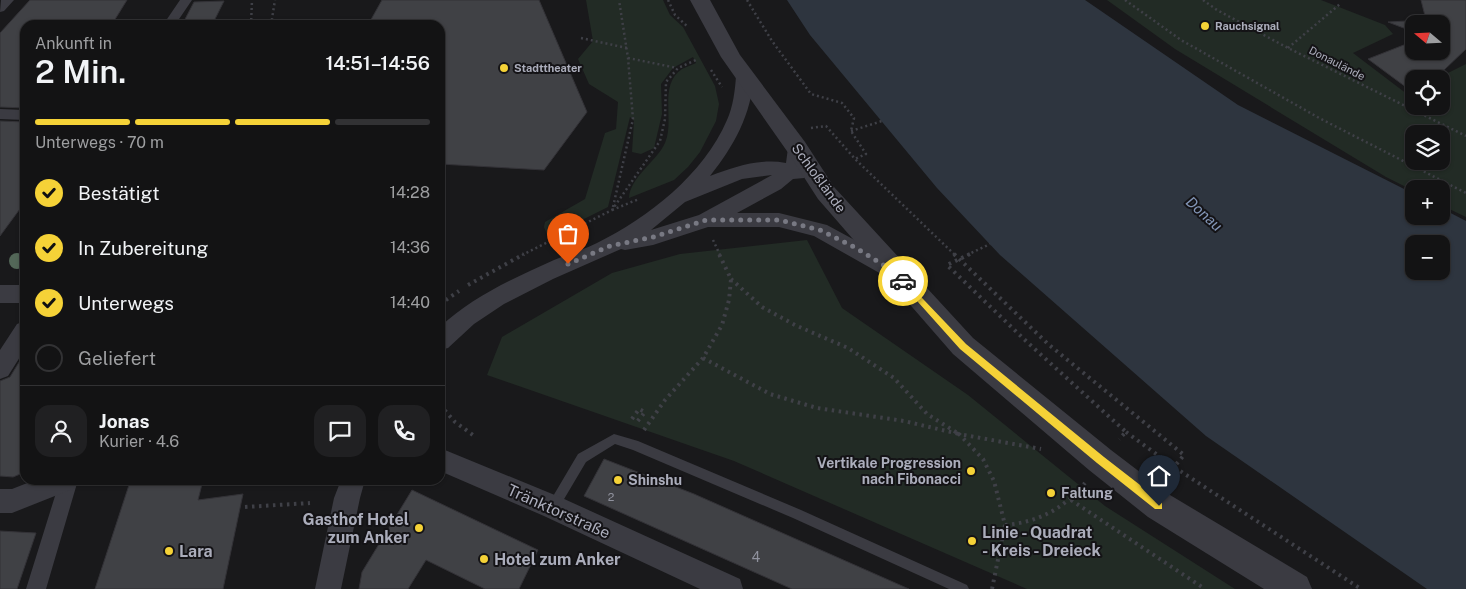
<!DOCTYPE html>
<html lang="de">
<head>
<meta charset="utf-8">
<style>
  body { margin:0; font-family:"Public Sans",sans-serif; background:#202022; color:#f1f3f6; height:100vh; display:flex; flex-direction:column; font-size:19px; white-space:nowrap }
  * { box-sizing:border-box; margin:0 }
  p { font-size:16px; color:#9d9ea0 }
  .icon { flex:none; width:28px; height:28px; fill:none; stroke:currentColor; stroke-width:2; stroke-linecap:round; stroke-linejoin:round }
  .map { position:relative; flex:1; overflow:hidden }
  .panel { position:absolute; left:20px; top:20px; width:425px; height:465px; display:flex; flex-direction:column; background:#131314; border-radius:15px; box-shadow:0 1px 4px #0004,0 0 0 1px #323234 }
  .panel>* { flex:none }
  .needle { width:32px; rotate:289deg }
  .controls { position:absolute; left:1405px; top:15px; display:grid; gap:10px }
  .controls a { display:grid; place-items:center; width:45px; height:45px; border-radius:10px; background:#131314; box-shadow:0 1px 4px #0004,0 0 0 1px #323234; font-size:25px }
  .pin { position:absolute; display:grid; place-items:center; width:42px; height:42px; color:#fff; margin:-51px -21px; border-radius:50% 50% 50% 0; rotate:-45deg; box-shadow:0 0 5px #0007 }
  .pin .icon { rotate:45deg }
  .courier { position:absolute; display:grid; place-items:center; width:50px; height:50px; margin:-25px; border:4px solid #f5d237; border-radius:50%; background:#fff; color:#222; box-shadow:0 1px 6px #0007 }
  .overview em { font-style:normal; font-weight:600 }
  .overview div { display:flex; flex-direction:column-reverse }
  .overview { display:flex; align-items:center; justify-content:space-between; height:85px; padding:0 15px }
  h1 { font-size:32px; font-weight:600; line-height:38px }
  .bar { display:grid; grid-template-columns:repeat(4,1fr); gap:8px 5px; align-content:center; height:60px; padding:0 15px }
  .bar i { height:6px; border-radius:4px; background:#323234 }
  .bar .active { background:#f5d237 }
  .bar p { grid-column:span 4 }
  .line { display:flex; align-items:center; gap:12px; padding:0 15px; border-top:1px solid #323234 }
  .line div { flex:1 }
  .round { display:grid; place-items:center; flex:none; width:52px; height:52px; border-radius:15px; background:#202022 }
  ol { padding:0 15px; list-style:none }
  li { display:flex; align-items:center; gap:15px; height:55px }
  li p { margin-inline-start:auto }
  li .icon { padding:5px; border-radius:50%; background:#f5d237; color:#111; stroke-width:4 }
  li:last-child { color:#9d9ea0 }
  li i { width:28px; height:28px; border:2px solid #323234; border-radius:50% }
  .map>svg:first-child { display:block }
  .green { fill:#222b25; fill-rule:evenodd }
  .water { fill:#2e353f; fill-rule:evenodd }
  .building { fill:#404145; stroke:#333237 }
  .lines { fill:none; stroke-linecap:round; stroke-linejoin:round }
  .path-far1 { stroke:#3f4047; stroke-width:2.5; stroke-dasharray:2 3; stroke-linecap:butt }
  .path { stroke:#3f4047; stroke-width:4; stroke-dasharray:2.5 4.5; stroke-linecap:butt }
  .service { fill:#3b3b42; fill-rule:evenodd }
  .pedestrian { fill:#3b3b42; fill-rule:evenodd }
  .minor { fill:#3b3b42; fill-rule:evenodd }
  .tertiary { fill:#3b3b42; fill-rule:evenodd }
  .tree { fill:#536758 }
  .route { fill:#f5d237 }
  .done { stroke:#787983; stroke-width:5; stroke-dasharray:0 9 }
  .poi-dot { fill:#f5d237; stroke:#141316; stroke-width:2 }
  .labels { text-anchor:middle; stroke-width:4; stroke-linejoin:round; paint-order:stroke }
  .far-poi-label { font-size:11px; font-weight:bold; fill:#abadbb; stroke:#141316; text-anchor:start }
  .far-street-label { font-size:11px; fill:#abadbb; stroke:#141316 }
  .number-label { font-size:11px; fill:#90929e }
  .street-label { font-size:14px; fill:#abadbb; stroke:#141316 }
  .poi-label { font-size:14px; font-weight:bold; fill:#abadbb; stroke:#141316; text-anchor:start }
  .near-number-label { font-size:14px; fill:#90929e }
  .water-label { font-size:15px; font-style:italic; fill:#8295b6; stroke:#141316 }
  .near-street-label { font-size:16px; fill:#abadbb; stroke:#141316 }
  .near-poi-label { font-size:16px; font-weight:bold; fill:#abadbb; stroke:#141316; text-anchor:start }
</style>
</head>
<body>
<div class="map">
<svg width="1466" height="589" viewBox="0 0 1466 589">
  <rect width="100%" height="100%" fill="#19191b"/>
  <path class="green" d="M586,0H663L670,15L683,27L715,86L719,104L716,121L700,152L688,167L674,180L629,198C630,177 657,161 665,143C675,120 658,85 682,69C686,67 692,65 696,63L693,57L673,68L661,84L662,114L654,148L641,154L632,152L634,121L630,117L608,207L548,237L544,227L545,222L585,199L605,133L616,129L618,102L589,84L578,59L593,41Z
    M1107,0H1321L1385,25L1393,34L1353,53L1407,94L1414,90V106H1441V79H1436L1466,64V217L1441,205V189H1414V191L1386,177L1175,49ZM1414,134H1441V161H1414Z
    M807,240L842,308L968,395L1105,506L1235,589H1027L734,461L487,375L502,337L612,273L680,254Z"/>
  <path class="water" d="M787,0H1085L1238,105L1414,194V216H1441V208L1466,221V589H1427L1206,436L1000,255L937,188L810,35ZM1414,244H1441V271H1414Z"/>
  <path class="building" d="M30,0H127L114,21L59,22L57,25H25V108L0,107V33Z
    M382,0H539L587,112L544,170L440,164V25H368Z
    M1421,0H1466V49L1443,71L1430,79H1414V93L1368,59L1414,41V51H1441V24H1414V32L1388,22L1426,20Z
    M224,1L212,25H182L194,2Z
    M0,121L25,122V202L0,236Z
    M21,359H25V472L13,477L0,476V381L10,377Z
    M604,459L694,494L909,589H792L584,496Z
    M168,480H203L198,500L243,494L223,589H95L129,485Z
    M412,490L538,550L519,589H485L426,560L408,589H359L362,572Z
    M0,531L36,533L17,589H0Z"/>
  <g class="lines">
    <path class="path-far1" d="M668,0L675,15L688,27
      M747,0L772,41L811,94L842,103L854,118L851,131L866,154L855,159
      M1125,0L1181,40L1321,119L1466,193
      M1203,0L1217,10L1288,48L1466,136
      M251,25L252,0
      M271,25L275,0
      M581,38L627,48
      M1288,48L1340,4
      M628,58L677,68
      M711,70L722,87
      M811,128L826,126L855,159L955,255
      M851,131L882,121
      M613,207L633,119L628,58L619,0
      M612,210L639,199
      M713,240L720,255
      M522,255L612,210L660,141L665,119L666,82L678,68L696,60
      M967,255L990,244"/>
    <path class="path" d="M954,254L1048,344L1184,455L1174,467L1361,589
      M970,254L947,265L1027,342L1126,432L1119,439
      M468,285L524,254
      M440,304L459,291
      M703,358L770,394L817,408L904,421L959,434L927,414L894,378L848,348L795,325L762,307L731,279
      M440,405L455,422L473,435
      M632,419L639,409L645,412L637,422
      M644,430L665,400L703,358L722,325L729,300L731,279L719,254
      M1126,432L1174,467
      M1071,500L1205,589
      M245,507L310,503
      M1005,525C1039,522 1063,509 1085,483
      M992,589L1005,525L994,481L983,459L959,434L1041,449"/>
    <path class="service" d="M614,434L638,441L801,510L967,585L969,589H949L793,518L633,450L615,444L586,462L557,511L553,513L549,511L547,507L549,503L578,454Z"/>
    <path class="pedestrian" d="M1,0H14L4,11L0,12Z
      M180,0H192L175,25H163Z
      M0,109L25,110V120L0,119Z
      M60,480H78L46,589H26Z"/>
    <path class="minor" d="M745,70L751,72L754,76C751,115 734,146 710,176C734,167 760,158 786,163L788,148L790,143L797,142L804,143C808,152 807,160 802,168L806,173L804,178L793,179L781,189L737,213H779L827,225L897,263L900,269L897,275L890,277L883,275L814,236L779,227H708L653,245L625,250L621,249L553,279L504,304L474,324L448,348L440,350V327C472,297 514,278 554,260C568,254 583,250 597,243C648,218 704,174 727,120C733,107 735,91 736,76L739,72ZM772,175L699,215L651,230L685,202L742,179Z
      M0,285H25V303H0Z
      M25,321V349L8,376L0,379V350L17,324Z
      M440,448L562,498L740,579L743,589H700L544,516L440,471Z
      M35,480H78L75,488L12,513H0V489H12Z
      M341,480H365L360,498L341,589H315L334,498Z"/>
    <path class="tertiary" d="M690,0H710L740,55L805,142L834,187L973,338L1111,450L1170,495L1307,577L1312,589H1264L1148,517L1089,470L953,354L818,199L789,154L721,57Z"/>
  </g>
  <circle class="tree" cx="17" cy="261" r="8"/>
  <path class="route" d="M903,278L966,344L1104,457L1162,502V509H1155L1097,463L960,349L901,283V279Z"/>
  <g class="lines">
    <path class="done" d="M568,264L610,246L653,237L706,220H779L820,230L856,248L895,272L903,281"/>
  </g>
  <g class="poi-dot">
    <circle cx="1205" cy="26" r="5"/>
    <circle cx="504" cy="68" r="5"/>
    <circle cx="971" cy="471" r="5"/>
    <circle cx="618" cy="480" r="5"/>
    <circle cx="1051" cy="493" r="5"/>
    <circle cx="419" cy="528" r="5"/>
    <circle cx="972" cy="541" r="5"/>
    <circle cx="169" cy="551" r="5"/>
    <circle cx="484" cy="559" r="5"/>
  </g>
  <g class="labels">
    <g class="far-poi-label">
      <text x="1215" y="30">Rauchsignal</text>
      <text x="514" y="72">Stadttheater</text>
    </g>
    <g class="far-street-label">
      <text transform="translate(1337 63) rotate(27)" y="4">Donaulände</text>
    </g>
    <g class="number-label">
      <text x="611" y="501">2</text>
    </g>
    <g class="street-label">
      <text transform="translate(819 178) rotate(54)" y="5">Schloßlände</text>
    </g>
    <g class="poi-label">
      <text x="961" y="468" text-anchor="end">Vertikale Progression<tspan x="961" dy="16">nach Fibonacci</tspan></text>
      <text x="628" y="485">Shinshu</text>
      <text x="1061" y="498">Faltung</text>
    </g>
    <g class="near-number-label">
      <text x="756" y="562">4</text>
    </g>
    <g class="water-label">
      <text transform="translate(1204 214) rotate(42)" y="5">Donau</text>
    </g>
    <g class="near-street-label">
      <text transform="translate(559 511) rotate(24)" y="6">Tränktorstraße</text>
    </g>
    <g class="near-poi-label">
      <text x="409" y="525" text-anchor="end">Gasthof Hotel<tspan x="409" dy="18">zum Anker</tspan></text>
      <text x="982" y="538">Linie - Quadrat<tspan x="982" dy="18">- Kreis - Dreieck</tspan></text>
      <text x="179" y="557">Lara</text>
      <text x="494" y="565">Hotel zum Anker</text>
    </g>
  </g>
</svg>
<div class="controls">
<a><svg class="needle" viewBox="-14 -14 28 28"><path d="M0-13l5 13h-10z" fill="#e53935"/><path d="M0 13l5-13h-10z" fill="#9d9ea0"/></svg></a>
<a><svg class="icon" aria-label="locate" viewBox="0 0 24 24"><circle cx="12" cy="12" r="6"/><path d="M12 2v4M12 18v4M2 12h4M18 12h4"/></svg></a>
<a><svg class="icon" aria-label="layers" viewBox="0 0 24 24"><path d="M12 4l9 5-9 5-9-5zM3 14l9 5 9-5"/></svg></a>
<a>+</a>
<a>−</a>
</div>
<div class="pin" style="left:568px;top:264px;background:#ea580c"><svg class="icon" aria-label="bag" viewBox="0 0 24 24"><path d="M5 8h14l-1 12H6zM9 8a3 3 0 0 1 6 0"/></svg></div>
<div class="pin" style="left:1159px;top:506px;background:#1f2937"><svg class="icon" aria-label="home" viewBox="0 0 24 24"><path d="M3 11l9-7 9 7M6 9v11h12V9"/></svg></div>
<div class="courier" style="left:903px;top:281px"><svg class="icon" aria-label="car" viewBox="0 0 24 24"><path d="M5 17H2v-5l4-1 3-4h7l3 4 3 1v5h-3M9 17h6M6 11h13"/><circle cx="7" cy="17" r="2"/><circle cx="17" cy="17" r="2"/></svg></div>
<section class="panel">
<div class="overview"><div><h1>2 Min.</h1><p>Ankunft in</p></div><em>14:51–14:56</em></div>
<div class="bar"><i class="active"></i><i class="active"></i><i class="active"></i><i></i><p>Unterwegs · 70 m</p></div>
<ol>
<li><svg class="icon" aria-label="check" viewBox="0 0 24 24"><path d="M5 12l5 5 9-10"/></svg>Bestätigt<p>14:28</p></li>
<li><svg class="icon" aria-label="check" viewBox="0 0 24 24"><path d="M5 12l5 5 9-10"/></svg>In Zubereitung<p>14:36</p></li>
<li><svg class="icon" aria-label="check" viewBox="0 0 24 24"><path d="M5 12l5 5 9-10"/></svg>Unterwegs<p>14:40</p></li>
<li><i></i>Geliefert</li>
</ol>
<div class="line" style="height:90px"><a class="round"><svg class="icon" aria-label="person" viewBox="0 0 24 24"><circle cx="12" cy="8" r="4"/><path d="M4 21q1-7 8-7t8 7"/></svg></a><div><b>Jonas</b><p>Kurier · 4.6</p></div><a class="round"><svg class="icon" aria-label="chat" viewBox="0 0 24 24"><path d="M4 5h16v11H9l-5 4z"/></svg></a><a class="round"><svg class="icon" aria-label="phone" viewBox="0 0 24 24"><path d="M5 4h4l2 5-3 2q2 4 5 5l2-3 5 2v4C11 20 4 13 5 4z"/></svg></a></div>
</section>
</div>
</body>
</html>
